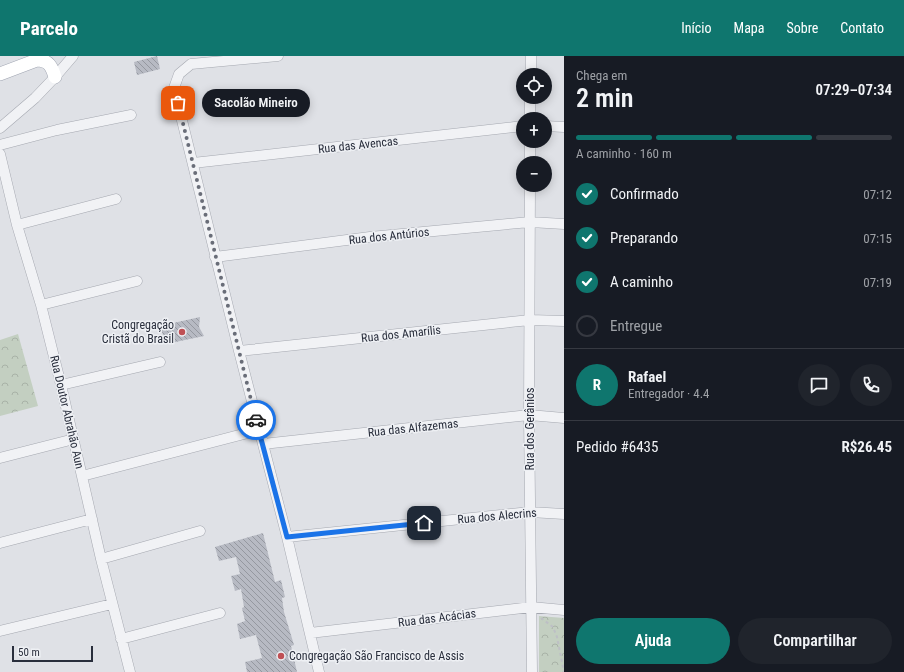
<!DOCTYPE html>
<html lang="pt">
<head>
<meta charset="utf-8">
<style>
  body { margin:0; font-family:"Roboto Condensed",sans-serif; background:#20242c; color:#f1f3f6; height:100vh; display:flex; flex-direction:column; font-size:15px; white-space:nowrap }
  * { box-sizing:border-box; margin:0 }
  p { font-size:13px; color:#9ea1a6 }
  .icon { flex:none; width:22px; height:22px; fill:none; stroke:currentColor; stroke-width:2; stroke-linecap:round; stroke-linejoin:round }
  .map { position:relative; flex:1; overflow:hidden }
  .panel { display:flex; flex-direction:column; background:#171b24; width:340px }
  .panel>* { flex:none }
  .tools { position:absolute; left:516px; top:12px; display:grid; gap:8px }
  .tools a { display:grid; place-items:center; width:36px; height:36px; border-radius:50%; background:#171b24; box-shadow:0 2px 10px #0003; font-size:20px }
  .scale { position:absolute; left:12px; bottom:10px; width:81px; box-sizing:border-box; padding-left:4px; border:2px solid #292e3c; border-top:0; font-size:11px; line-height:14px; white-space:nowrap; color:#292e3c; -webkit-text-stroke:3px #eef0f4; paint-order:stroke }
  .pin { position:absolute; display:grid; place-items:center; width:34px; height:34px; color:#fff; margin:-17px; border-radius:8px; box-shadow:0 2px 6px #0006 }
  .courier { position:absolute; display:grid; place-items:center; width:40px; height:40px; margin:-20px; border:3px solid #1a73e8; border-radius:50%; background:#fff; color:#222; box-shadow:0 1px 5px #0007 }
  .bubble { position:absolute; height:28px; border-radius:14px; background:#171b24; box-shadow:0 2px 10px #0003; font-size:13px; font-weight:600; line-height:28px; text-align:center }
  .overview em { font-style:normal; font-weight:600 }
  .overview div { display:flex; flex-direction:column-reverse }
  .overview { display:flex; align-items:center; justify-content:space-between; height:68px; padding:0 12px }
  h1 { font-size:26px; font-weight:600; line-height:30px }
  .bar { display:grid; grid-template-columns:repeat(4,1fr); gap:6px 4px; align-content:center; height:48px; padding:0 12px }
  .bar i { height:5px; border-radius:3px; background:#363941 }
  .bar .selected { background:#0f766e }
  .bar p { grid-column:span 4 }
  .line { display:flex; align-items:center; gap:10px; padding:0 12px; border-top:1px solid #363941 }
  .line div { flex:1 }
  .round { display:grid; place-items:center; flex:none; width:42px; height:42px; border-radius:21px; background:#20242c }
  ol { padding:0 12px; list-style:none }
  li { display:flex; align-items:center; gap:12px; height:44px }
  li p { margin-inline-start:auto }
  li .icon { padding:4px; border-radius:50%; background:#0f766e; color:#fff; stroke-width:4 }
  li:last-child { color:#9ea1a6 }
  li i { width:22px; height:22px; border:2px solid #363941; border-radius:50% }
  .action { display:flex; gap:8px; margin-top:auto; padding:8px 12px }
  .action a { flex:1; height:46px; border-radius:24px; background:#0f766e; color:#fff; font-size:16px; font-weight:600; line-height:46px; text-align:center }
  .action a+a { background:#20242c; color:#f1f3f6 }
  header { display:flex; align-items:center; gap:24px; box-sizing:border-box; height:56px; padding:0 20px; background:#0f766e; color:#fff }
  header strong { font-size:19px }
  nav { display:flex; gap:22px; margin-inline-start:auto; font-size:14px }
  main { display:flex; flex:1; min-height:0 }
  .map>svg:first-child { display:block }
  .forest { fill:url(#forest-crowns) }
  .building { fill:url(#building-back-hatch) }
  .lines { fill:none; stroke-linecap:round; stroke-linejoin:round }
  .minor-casing { stroke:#a5a8b0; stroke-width:11 }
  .major-casing { stroke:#9fa4b1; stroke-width:14 }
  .path { stroke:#bdbfc5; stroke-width:2; stroke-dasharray:3 3; stroke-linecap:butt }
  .minor { stroke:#f1f2f5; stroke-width:10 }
  .major { stroke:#fff; stroke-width:13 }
  .done { stroke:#696d78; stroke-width:4; stroke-dasharray:0 7.2 }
  .route { stroke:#1a73e8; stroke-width:5 }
  .poi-dot { fill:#bf5055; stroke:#eef0f4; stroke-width:1.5 }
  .labels { text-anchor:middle; stroke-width:3; stroke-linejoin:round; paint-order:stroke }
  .street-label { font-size:12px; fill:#292e3c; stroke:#eef0f4 }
  .poi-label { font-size:12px; fill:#292e3c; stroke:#eef0f4; text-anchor:end }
</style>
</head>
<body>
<header>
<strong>Parcelo</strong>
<nav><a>Início</a><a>Mapa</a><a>Sobre</a><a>Contato</a></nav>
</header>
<main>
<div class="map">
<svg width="564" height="616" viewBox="0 0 564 616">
  <defs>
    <pattern id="forest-crowns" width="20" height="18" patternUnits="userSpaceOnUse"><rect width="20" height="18" fill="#c3cfc1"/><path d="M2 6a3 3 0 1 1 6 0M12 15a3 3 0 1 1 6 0" fill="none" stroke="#a8b2a7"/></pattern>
    <pattern id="building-back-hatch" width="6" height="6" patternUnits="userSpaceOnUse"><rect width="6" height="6" fill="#b7bac3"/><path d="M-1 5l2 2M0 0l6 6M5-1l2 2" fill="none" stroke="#9598a0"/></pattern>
  </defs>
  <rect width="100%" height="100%" fill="#dfe1e6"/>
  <path class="forest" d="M18,278L38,350L0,360V284Z
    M539,560L564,562V616H539Z"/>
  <path class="building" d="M157,0L160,13L137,19L134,6Z
    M200,261L199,271L204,280L166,288L160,270Z
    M263,477L275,526L281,524L285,541L282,542L284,556L294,589L291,590L297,616H247L245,606L262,602L256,579L240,583L237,568L245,565L242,552L244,551L241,533L235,535L231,520L240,518L236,501L219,505L215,491Z"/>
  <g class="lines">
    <defs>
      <path id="minor" d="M278,0L191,8L179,18L174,32L239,295L287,481L319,616
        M531,19V0
        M530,63V41
        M545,70L564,71
        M0,72L35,42L55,21L73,0
        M530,85V107
        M0,89L57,74L131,59
        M0,98L17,169L41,249L61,329L101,503L130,616
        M193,107L523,70
        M530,129L529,359L532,616
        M17,169L116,143
        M215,201L370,181L530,166L564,168
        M41,249L137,225
        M239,295L530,264L564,265
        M61,329L160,306
        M263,388L529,359L564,362
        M0,402L74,383
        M82,420L259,374
        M287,481L530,456L564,458
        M0,487L92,463
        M101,503L200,475
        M0,575L112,548
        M310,577L531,551L564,554
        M121,583L220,557"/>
      <path id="major" d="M0,18L37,4C49,4 52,11 55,21"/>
    </defs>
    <use href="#minor" class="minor-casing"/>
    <use href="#major" class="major-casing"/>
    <path class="path" d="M541,562L553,571L557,581L564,616"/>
    <use href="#minor" class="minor"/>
    <use href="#major" class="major"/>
  </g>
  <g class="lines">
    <path class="done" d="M178,47L256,364"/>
    <path class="route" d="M256,364L287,481L424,467"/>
  </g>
  <g class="poi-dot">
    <circle cx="182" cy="276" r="4"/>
    <circle cx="281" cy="600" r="4"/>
  </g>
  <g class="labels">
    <g class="street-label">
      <text transform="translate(358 89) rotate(-6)" y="4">Rua das Avencas</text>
      <text transform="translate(389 180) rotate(-6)" y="4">Rua dos Antúrios</text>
      <text transform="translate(401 278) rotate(-6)" y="4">Rua dos Amarílis</text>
      <text transform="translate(67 356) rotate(77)" y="4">Rua Doutor Abrahão Aun</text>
      <text transform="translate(413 372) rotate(-6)" y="4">Rua das Alfazemas</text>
      <text transform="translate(530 373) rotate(-90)" y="4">Rua dos Gerânios</text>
      <text transform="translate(497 460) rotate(-5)" y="4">Rua dos Alecrins</text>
      <text transform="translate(437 562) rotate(-7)" y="4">Rua das Acácias</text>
    </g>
    <g class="poi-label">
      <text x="174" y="273">Congregação<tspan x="174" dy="14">Cristã do Brasil</tspan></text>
      <text x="289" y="604" text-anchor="start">Congregação São Francisco de Assis</text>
    </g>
  </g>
</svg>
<div class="tools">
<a><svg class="icon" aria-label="locate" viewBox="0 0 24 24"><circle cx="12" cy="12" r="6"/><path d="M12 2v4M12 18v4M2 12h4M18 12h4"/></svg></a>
<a>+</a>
<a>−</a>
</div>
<div class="scale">50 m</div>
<div class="pin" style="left:178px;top:47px;background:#ea580c"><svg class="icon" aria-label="bag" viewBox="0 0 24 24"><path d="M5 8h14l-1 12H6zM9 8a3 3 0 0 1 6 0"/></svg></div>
<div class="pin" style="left:424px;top:467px;background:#1f2937"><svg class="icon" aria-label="home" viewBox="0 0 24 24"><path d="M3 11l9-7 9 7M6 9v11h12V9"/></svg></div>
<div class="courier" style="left:256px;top:364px"><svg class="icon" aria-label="car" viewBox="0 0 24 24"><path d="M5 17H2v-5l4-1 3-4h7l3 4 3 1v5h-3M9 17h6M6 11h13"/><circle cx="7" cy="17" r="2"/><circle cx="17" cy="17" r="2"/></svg></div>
<div class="bubble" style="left:202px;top:33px;width:108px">Sacolão Mineiro</div>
</div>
<section class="panel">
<div class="overview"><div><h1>2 min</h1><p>Chega em</p></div><em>07:29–07:34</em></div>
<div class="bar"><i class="selected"></i><i class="selected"></i><i class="selected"></i><i></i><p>A caminho · 160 m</p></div>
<ol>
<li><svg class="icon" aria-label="check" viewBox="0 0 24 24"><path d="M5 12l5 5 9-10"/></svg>Confirmado<p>07:12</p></li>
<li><svg class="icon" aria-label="check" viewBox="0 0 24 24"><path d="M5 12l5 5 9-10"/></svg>Preparando<p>07:15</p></li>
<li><svg class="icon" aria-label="check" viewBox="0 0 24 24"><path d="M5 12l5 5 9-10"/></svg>A caminho<p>07:19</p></li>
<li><i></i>Entregue</li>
</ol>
<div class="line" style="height:72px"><b class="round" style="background:#0f766e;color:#fff">R</b><div><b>Rafael</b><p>Entregador · 4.4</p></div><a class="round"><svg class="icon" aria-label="chat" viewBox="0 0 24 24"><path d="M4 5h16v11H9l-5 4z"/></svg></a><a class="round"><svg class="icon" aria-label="phone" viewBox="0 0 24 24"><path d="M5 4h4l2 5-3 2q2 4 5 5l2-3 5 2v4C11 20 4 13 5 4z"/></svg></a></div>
<div class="line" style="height:52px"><div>Pedido #6435</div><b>R$26.45</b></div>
<div class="action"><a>Ajuda</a><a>Compartilhar</a></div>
</section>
</main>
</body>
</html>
